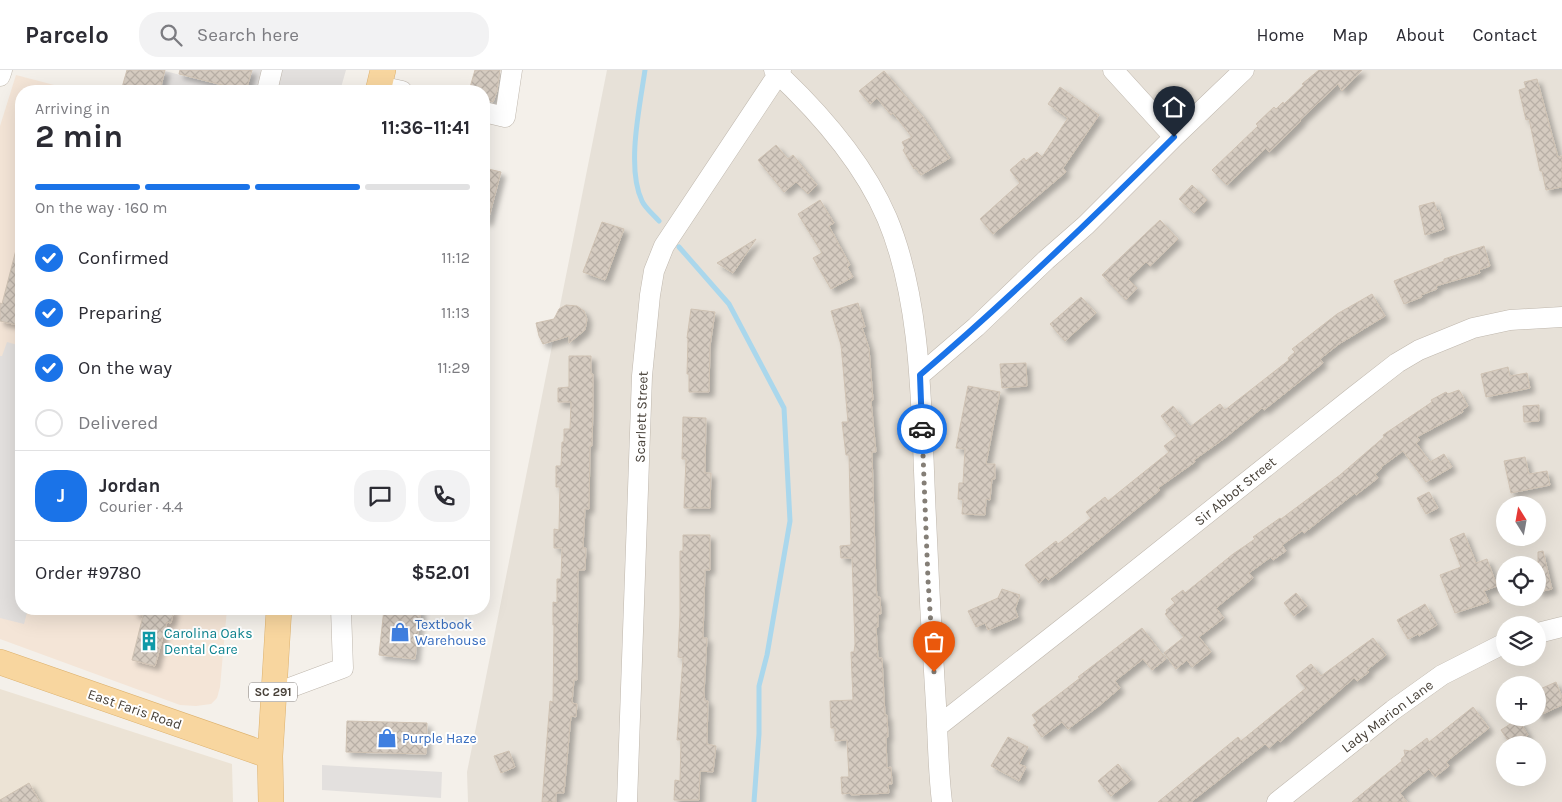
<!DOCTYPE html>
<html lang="en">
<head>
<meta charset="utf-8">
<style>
  body { margin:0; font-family:Karla,sans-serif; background:#f2f2f3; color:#2b2b33; height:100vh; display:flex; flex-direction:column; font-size:19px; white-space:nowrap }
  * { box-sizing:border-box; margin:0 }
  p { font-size:16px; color:#7c7c81 }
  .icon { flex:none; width:28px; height:28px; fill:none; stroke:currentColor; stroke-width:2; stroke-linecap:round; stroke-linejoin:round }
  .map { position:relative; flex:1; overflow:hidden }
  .panel { position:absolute; left:15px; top:15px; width:475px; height:530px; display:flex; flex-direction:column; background:#fff; border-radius:20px; box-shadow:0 5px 20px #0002 }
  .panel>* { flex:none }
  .needle { width:32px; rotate:349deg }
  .controls { position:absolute; left:1496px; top:426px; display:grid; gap:10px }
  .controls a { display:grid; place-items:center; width:50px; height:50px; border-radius:50%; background:#fff; box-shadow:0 5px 20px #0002; font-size:25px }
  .pin { position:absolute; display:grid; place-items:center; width:42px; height:42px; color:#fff; margin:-51px -21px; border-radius:50% 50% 50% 0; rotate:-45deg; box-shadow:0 0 5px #0007 }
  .pin .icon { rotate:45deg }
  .courier { position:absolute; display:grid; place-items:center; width:50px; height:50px; margin:-25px; border:4px solid #1a73e8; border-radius:50%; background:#fff; color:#222; box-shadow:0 1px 6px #0007 }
  .headline em { font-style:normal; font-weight:700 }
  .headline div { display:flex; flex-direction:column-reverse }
  .headline { display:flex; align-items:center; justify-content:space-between; height:85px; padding:0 20px }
  h1 { font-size:32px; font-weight:700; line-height:38px }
  .bar { display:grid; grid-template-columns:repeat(4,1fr); gap:8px 5px; align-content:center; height:60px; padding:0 20px }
  .bar i { height:6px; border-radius:4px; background:#e1e1e2 }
  .bar .selected { background:#1a73e8 }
  .bar p { grid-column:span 4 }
  .line { display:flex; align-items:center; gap:12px; padding:0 20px; border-top:1px solid #e1e1e2 }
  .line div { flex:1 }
  .round { display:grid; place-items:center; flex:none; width:52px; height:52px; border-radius:20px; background:#f2f2f3 }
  ol { padding:0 20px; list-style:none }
  li { display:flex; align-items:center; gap:15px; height:55px }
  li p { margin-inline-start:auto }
  li .icon { padding:5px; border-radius:50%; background:#1a73e8; color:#fff; stroke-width:4 }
  li:last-child { color:#7c7c81 }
  li i { width:28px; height:28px; border:2px solid #e1e1e2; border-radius:50% }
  header { display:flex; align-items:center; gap:30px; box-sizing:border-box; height:70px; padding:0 25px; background:#fff; border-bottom:1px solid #e1e1e2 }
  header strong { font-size:24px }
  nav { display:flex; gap:28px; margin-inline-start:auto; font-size:18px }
  .search { width:350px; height:45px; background:#f2f2f3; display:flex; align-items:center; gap:12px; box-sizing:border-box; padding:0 18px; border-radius:20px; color:#7c7c81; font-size:19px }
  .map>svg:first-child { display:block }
  .residential { fill:#e7e1d8; fill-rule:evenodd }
  .commercial { fill:#f4e5d7 }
  .education { fill:#ece3d5 }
  .parking { fill:#e3e0de }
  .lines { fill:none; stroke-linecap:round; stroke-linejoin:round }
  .stream { stroke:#aad7ec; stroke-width:5 }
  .building { fill:url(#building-cross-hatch); stroke:#cfc2b3; filter:url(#shadow) }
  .minor-casing { stroke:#bfb7ad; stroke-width:21 }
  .major-casing { stroke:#ddb26f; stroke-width:26 }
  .minor { stroke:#fff; stroke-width:20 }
  .major { stroke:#f8d69f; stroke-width:25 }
  .done { stroke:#847e76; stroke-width:5; stroke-dasharray:0 9 }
  .route { stroke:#1a73e8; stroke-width:6 }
  .labels { text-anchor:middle; stroke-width:4; stroke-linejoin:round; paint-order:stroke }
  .shield { fill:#fff; stroke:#7e7974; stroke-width:1 }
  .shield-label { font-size:12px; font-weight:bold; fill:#474038 }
  .street-label { font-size:14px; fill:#474038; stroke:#fff }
  .shop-label { font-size:14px; fill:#366cbe; stroke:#fff; text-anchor:start }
  .culture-label { font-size:14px; fill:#0d838f; stroke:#fff; text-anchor:start }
</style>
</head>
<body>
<header>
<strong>Parcelo</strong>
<div class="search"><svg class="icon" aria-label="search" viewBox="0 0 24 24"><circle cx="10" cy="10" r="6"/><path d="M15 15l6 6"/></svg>Search here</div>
<nav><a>Home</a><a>Map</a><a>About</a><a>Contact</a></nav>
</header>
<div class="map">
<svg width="1562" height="732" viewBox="0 0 1562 732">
  <defs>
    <pattern id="building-cross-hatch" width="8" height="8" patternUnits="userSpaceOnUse" patternTransform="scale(1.25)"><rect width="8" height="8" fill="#d5cbc0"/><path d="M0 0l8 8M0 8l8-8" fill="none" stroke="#b8afa6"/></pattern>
    <filter id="shadow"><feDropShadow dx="4.5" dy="4.5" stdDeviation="2.5" flood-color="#0004"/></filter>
  </defs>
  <rect width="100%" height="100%" fill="#f4f0ea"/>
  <path class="residential" d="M607,0H1562V732H468L467,702ZM1505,435H1538V468H1505ZM1505,495H1538V528H1505ZM1505,555H1538V588H1505ZM1505,615H1538V648H1505ZM1505,675H1538V708H1505Z"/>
  <path class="commercial" d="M16,5L77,21H21V539H227L220,617L217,628L211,634L196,636L180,635L0,569V56Z"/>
  <path class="education" d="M0,619L232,694L233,732H0Z"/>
  <path class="parking" d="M252,0H346L340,21H246Z
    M165,1L242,21H160Z
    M7,272L21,276V539H28L24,554L0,548V286H2Z
    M322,695L442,702L441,728L322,720Z"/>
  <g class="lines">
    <path class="stream" d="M645,0C640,35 626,98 642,131C645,138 654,145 659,151
      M679,177L729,234L784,338L790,451L767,585L759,616V664L754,732"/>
  </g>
  <path class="building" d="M127,0H165L160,21H121Z
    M180,0H252L246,21L179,4Z
    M475,0H500L497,21L493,32L484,30V21H469Z
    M1319,0H1362L1342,21L1338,14L1300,50L1301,51L1269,82L1266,78L1227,115L1212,100L1258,56L1256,54L1274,37L1276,39L1283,32L1284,34L1304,15L1302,14Z
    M884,1L923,47L950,88L921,105L916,98L914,99L903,80L905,78L902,72L912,67L893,43L891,45L877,28L870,34L859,21Z
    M1537,9L1558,87L1562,86V117L1546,120L1542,101H1540L1529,49L1526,50L1519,20L1526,18L1524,12Z
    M1060,17L1099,45L1063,98L1066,102L993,164L980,149L1020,113L1010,100L1024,88L1026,91L1037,82L1042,87L1068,48L1048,34Z
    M776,75L788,89L793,85L817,115L808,124L796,112L784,122L758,90Z
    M484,98L501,102L488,151H484Z
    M1192,115L1207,130L1194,143L1179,129Z
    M820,130L834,153L829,156L850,195L847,197L853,207L831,219L813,188L822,183L798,144Z
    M1434,132L1437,141L1439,140L1444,159L1425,165L1419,136Z
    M1160,150L1178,169L1150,196L1146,192L1128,209L1137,218L1126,230L1102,205Z
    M602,152L624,159L605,210L583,202Z
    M756,169L733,203L717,193Z
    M17,176L21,177V256L0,251V233L2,234Z
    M1484,176L1490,196L1479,200L1480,203L1436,216L1437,219L1421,225L1422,227L1404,234L1394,211L1444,191V189Z
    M1372,224L1385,246L1339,274L1320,289L1323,293L1264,340L1262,338L1225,368L1194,390L1195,392L1158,418L1160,420L1060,501L1048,510L1046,507L1039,513L1025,495L1056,471L1058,474L1091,448L1086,442L1105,427L1108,431L1169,382L1164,376L1177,366L1161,346L1173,336L1190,357L1220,334L1225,340L1289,290L1288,288L1295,282L1292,279L1337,244Z
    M1081,227L1096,243L1065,271L1050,254Z
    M858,233L865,257H862L869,278L873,330L871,331L876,382H872L876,515L877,527H880L881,544H878V557H876L878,588H882L885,645H887L888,667H886L887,698L891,697L892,714H888L889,723L851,725V723L842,724L841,707H849L847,670L835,671V658H831L830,631L853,630L851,582H854L855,574L852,488H841L840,476L851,475L849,385H846L842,352H848L841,275L831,241Z
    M566,235L577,236L584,241L587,249L585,260L569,273V266L543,274L539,266L536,253L554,249L559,239Z
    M691,239L715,242L710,276L709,322H689V304H687L688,269L687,268Z
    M569,286H591V304H593V336L592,376H590L589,439H585L583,478H586L585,500H578L577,610H574L572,633L577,634L576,647L571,646L564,723H556V732H542L550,631L553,632L554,555H553V532L557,533V509H561L562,478H554V459L559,460L560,417H556V396H561L562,372H564V359H570L571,332H558V318L569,317Z
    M1026,293L1027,316L1002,318L1000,294Z
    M1508,297L1510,306L1527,303L1530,318L1486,327L1481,304Z
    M968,316L1000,322L986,394H995V409H992L990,430L986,429L985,445L962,444L963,430L958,429L959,413H963L965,379L956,378Z
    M1459,320L1468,336L1462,340L1463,342L1417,367L1420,370L1416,373L1430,392L1444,384L1452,397L1426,412L1403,381L1381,397L1382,398L1375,404L1378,408L1356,425L1355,423L1304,463L1302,461L1282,475L1286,481L1273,490L1271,487L1249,503L1253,508L1216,538L1224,548L1199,567L1211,582L1192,597L1187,590L1176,599L1164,583L1184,567L1165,544L1167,542L1166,540L1175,533L1171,529L1183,520L1185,523L1233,484L1255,469L1253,467L1280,448L1281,449L1340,405L1384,367L1383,365L1432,332L1431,330L1446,322L1448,324Z
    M1539,335V351L1524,352L1523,336Z
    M683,347L706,348L705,403H711L710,438H684L686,389H682Z
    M1525,387L1529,404L1547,401L1550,415L1511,423L1504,391Z
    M1429,422L1438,438L1426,444L1417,428Z
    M1464,463L1476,493L1487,489L1497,516L1484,521L1489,532L1455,543L1440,505L1461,497L1450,469Z
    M683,465H710V500H705L703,568H707L704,624L705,631H708L707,674L716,676L713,702L700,701L699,730H674L675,710L680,711L681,670H677L683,588L678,587L680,545V481H683Z
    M1543,481L1552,519L1538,522V482Z
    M1002,519L1020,525L1015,539L1018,547L988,560L985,553L976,557L968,541L998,528Z
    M1296,523L1307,536L1294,546L1284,533Z
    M1425,534L1437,555L1419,566L1418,564L1408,569L1397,550Z
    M134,539H174L171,553L167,552L155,596L132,590L143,546L134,543Z
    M384,539H421L415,589L379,585Z
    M1142,558L1166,589L1152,600L1143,589L1115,611L1120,618L1099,636L1068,659L1062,652L1042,667L1033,655L1037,652L1032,645L1080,608L1078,607Z
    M1373,568L1386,585L1367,600L1369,602L1357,611L1354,608L1280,672L1278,670L1269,678L1265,674L1191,732H1158L1238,667L1241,671L1306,618L1296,606L1311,594L1321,606Z
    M1556,612L1562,627V635L1538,646V620Z
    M1473,637L1489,658L1446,692L1449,696L1435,707L1429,699L1409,715L1400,723L1407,732H1352L1402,691L1401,689L1405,685L1404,680L1410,681L1427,668L1429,672Z
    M1518,649L1528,665L1511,675L1501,660Z
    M347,651L427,653L426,684L346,682Z
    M1008,667L1028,677L1019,694L1026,697L1019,711L991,696Z
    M509,681L515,697L501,703L494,686Z
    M1118,694L1131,710L1111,726L1098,711Z
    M29,713L40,732H0V730Z"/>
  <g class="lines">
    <defs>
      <path id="minor" d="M774,0C818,41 863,92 887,148C919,224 921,320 924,401C927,479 931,557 936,635C938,667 938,700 942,732
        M1113,0L1174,67
        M0,6L2,0
        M379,16L402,21
        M267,21L272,0
        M484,42L505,47L512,0
        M920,305L976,257L1046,190L1086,155L1174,67L1244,0
        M1538,563L1562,557
        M273,624L343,598L341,539
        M937,657L1096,532L1352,328L1397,293L1419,280L1473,258L1510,250L1562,247
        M627,732L642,306L650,225L654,201L664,176L781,0
        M1277,732L1393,640L1442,605L1505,573"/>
      <path id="major" d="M378,21L383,0
        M0,592L270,686
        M271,732L270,686L279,539"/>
    </defs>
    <use href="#minor" class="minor-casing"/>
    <use href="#major" class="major-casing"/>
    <use href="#minor" class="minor"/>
    <use href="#major" class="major"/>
  </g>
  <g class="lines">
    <path class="done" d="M922,359L928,510L934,602"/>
    <path class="route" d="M922,359L920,305C1008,230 1092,149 1174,67"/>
  </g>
  <defs>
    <symbol id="shop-bare" viewBox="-9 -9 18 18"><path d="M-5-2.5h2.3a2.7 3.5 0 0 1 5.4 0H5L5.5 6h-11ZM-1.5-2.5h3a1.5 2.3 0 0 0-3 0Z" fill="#3f7fe0" stroke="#fff" stroke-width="2.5" paint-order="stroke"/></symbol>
    <symbol id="building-bare" viewBox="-9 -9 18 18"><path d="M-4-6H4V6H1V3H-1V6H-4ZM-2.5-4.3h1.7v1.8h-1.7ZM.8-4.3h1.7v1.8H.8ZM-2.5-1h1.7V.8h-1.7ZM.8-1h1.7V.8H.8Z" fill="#0f9aa8" stroke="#fff" stroke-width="2.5" paint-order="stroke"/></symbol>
  </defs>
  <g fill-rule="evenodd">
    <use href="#shop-bare" x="386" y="548" width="28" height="28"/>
    <use href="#building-bare" x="135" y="557" width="28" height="28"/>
    <use href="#shop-bare" x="373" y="654" width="28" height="28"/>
  </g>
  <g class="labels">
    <rect class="shield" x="249" y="612.5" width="48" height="19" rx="4"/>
    <g class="shield-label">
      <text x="273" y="626">SC 291</text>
    </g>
    <g class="street-label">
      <text transform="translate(641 347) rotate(-88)" y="5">Scarlett Street</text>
      <text transform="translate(1235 421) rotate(-39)" y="5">Sir Abbot Street</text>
      <text transform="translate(135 639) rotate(19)" y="5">East Faris Road</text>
      <text transform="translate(1387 646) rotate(-37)" y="5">Lady Marion Lane</text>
    </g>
    <g class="shop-label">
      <text x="415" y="559">Textbook<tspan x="415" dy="16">Warehouse</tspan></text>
      <text x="402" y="673">Purple Haze</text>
    </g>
    <g class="culture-label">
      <text x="164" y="568">Carolina Oaks<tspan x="164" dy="16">Dental Care</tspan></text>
    </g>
  </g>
</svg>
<div class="controls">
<a><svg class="needle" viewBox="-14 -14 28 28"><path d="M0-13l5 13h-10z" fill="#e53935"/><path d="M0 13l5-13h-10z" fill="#7c7c81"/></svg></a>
<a><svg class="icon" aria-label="locate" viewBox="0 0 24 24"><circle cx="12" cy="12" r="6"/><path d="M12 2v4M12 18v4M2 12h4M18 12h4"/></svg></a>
<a><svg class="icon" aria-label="layers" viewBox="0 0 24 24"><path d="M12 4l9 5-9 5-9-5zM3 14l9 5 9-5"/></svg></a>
<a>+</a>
<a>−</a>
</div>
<div class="pin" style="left:934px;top:602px;background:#ea580c"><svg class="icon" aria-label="bag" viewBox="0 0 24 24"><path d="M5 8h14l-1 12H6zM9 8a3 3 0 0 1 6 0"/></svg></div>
<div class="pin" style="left:1174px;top:67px;background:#1f2937"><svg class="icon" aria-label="home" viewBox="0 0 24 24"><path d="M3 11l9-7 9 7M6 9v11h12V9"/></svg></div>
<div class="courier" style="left:922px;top:359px"><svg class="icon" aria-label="car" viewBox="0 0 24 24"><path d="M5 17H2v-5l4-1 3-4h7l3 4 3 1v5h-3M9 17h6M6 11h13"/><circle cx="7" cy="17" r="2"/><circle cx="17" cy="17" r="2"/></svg></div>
<section class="panel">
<div class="headline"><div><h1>2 min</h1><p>Arriving in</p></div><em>11:36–11:41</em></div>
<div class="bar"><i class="selected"></i><i class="selected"></i><i class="selected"></i><i></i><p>On the way · 160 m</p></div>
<ol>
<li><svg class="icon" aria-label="check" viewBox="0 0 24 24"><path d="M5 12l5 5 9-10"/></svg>Confirmed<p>11:12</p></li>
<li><svg class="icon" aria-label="check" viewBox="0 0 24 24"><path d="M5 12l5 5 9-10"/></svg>Preparing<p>11:13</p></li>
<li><svg class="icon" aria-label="check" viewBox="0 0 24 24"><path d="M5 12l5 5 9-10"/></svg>On the way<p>11:29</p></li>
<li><i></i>Delivered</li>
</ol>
<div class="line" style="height:90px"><b class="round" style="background:#1a73e8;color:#fff">J</b><div><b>Jordan</b><p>Courier · 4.4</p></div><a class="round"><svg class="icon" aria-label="chat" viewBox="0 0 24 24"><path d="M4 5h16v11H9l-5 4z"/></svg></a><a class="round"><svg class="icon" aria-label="phone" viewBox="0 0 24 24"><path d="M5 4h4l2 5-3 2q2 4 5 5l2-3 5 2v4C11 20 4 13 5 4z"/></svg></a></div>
<div class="line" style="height:65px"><div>Order #9780</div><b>$52.01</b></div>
</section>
</div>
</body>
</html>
